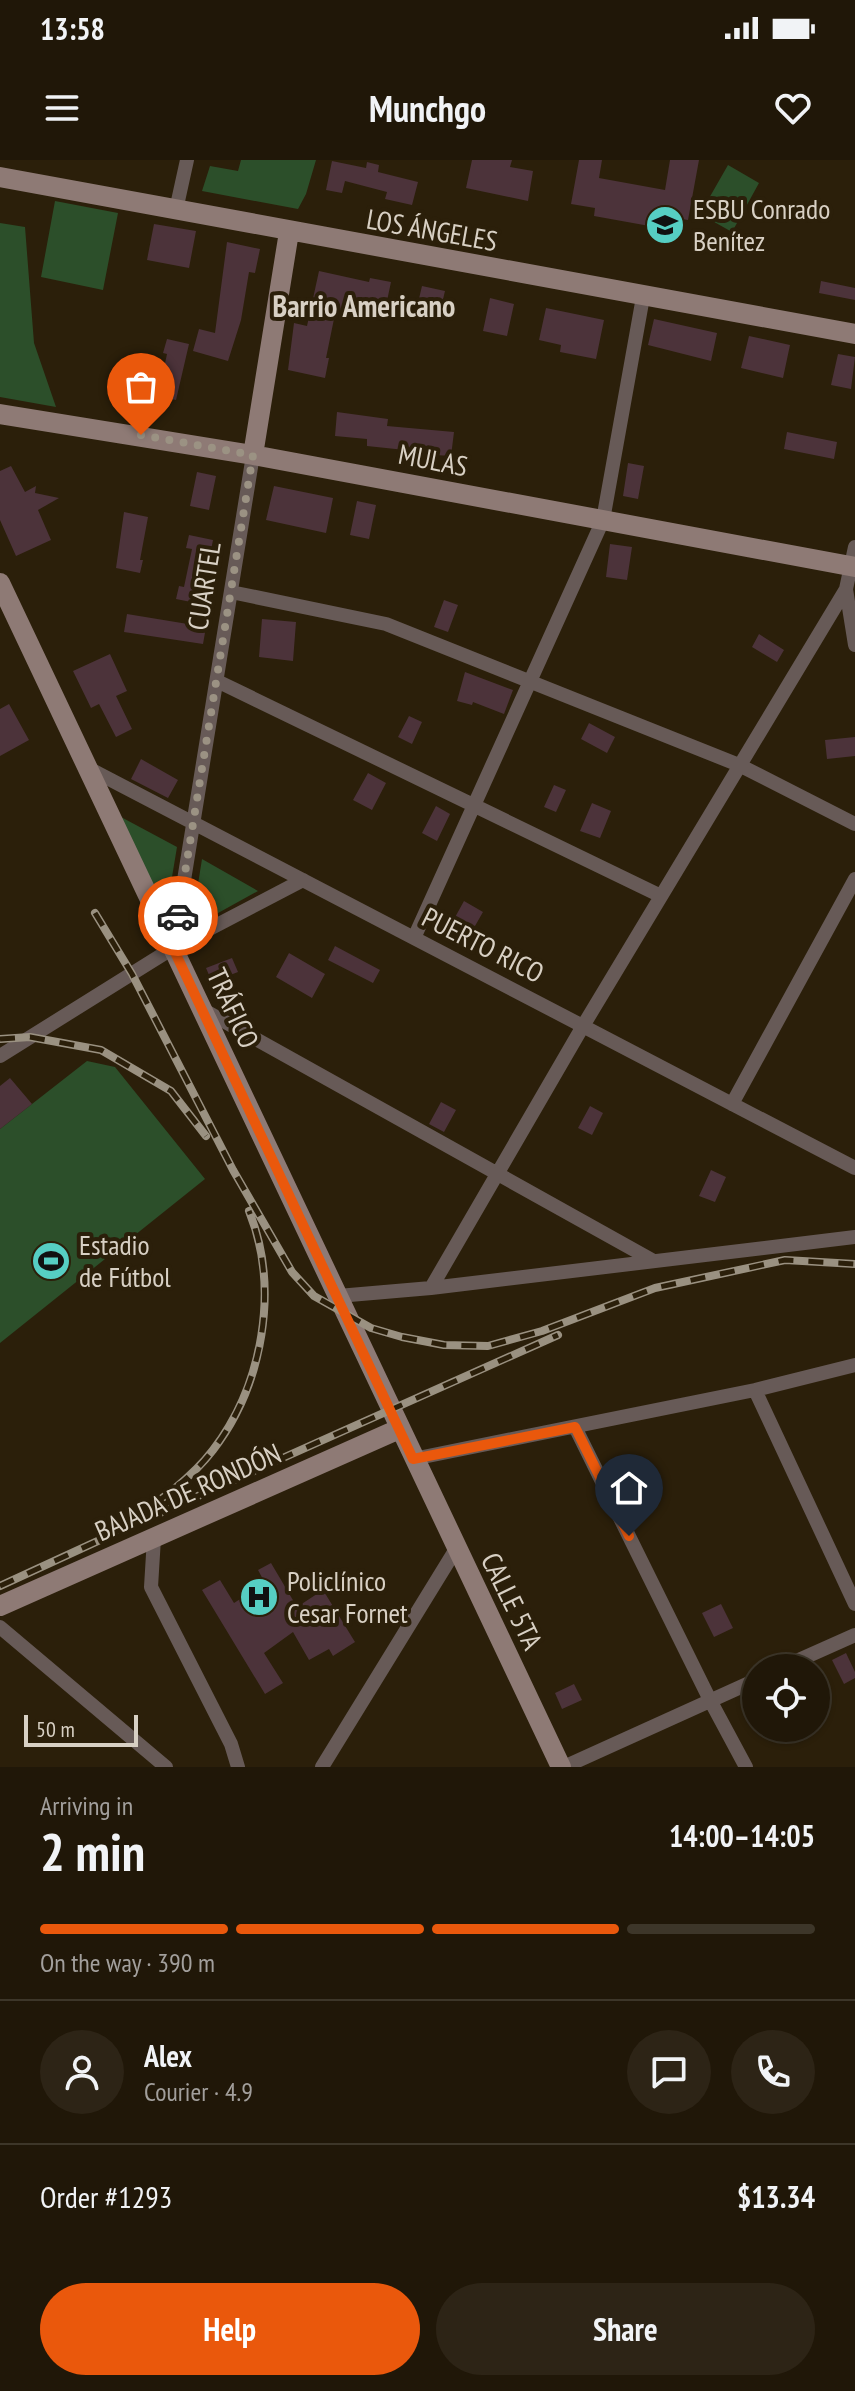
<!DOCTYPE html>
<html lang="en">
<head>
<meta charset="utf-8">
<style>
  body { margin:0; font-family:"PT Sans Narrow",sans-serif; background:#2d2416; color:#f1f3f6; height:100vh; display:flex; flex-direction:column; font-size:30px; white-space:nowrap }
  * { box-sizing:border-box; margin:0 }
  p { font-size:26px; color:#a29f9c }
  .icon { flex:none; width:44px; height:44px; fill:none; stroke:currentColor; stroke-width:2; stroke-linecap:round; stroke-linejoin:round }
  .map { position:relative; height:1607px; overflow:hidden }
  .sheet { display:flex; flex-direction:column; background:#201708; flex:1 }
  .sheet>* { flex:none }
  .controls { position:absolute; left:742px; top:1494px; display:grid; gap:16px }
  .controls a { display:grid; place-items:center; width:88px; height:88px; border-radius:50%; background:#201708; box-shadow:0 2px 6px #0004,0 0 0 2px #3d3629; font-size:40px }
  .scale { position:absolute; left:24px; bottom:20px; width:114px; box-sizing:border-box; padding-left:8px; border:4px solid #d8d0c4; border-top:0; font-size:22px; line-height:28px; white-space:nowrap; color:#d8d0c4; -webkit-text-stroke:6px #2b1f0a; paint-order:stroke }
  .pin { position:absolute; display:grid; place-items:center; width:68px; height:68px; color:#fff; margin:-82px -34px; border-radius:50% 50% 50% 0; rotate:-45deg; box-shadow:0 0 8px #0007 }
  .pin .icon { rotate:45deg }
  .courier { position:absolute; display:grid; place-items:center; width:80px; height:80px; margin:-40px; border:6px solid #ea580c; border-radius:50%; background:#fff; color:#222; box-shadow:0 2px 10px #0007 }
  .head em { font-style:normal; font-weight:700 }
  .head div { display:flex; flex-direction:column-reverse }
  .head { display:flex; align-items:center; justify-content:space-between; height:136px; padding:0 40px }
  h1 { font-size:52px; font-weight:700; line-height:60px }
  .bar { display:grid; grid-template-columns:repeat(4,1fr); gap:12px 8px; align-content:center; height:96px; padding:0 40px }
  .bar i { height:10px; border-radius:6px; background:#3d3629 }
  .bar .on { background:#ea580c }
  .bar p { grid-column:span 4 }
  .line { display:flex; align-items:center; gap:20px; padding:0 40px; border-top:2px solid #3d3629 }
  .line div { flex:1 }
  .round { display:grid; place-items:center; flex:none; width:84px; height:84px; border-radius:42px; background:#2d2416 }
  .button { display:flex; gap:16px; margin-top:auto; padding:16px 40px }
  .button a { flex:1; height:92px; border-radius:48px; background:#ea580c; color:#fff; font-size:32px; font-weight:700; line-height:92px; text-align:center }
  .button a+a { background:#2d2416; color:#f1f3f6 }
  .status { display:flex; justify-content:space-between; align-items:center; height:56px; padding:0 40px; background:#201708; direction:ltr }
  .status svg { height:22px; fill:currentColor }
  header { display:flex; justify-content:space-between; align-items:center; height:104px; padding:0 40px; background:#201708; font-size:36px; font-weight:700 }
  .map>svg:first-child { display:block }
  .green { fill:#2c4f2a }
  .building { fill:#4c333a }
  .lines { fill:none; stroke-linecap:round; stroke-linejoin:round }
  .street { stroke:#675a57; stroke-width:14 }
  .secondary { stroke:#8e7a75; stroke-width:20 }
  .rail-casing { stroke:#9a9181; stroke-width:8 }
  .rail { stroke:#2b1f0a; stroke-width:5; stroke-dasharray:15; stroke-linecap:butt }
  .done { stroke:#9b9283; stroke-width:8; stroke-dasharray:0 14.4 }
  .route { stroke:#ea580c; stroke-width:10 }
  .labels { text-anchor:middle; stroke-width:8; stroke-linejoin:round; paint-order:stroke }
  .poi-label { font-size:28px; fill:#d8d0c4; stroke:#2b1f0a; text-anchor:start }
  .street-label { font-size:28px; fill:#d8d0c4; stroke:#2b1f0a }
  .neighbourhood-label { font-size:30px; font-weight:bold; fill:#d8d0c4; stroke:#2b1f0a }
</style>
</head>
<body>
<div class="status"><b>13:58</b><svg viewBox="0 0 49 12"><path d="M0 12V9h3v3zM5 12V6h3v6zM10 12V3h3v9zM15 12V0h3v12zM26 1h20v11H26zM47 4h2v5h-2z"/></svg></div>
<header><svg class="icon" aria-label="menu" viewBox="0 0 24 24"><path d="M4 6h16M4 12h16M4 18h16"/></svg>Munchgo<svg class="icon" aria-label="heart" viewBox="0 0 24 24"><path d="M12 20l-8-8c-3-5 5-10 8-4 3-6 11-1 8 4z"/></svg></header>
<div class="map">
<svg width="855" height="1607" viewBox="0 0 855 1607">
  <rect width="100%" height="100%" fill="#2b1f0a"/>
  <path class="green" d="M241,0H316L306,34L298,49L202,31L210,6L238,11Z
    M728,5L759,23L732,72L700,54Z
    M55,41L118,53L103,130L41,117Z
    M0,63L25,67L34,183L56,247L0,237Z
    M121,657L177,687L166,753Z
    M202,699L258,731L191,768Z
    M87,901L115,907L205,1019L0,1183V969Z"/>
  <path class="building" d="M472,0H512L510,7L533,11L528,41L466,28Z
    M579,0H602L599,18L665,30L670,0H699L688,60L657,55L655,67L594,56L595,48L571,44Z
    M332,1L366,8L367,2L379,5L378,12L418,22L412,45L385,39L387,32L345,21L342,33L326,30Z
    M154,64L196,71L189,108L147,100Z
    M227,82L260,89L255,113L249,112L241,160L228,201L193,191L199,169L215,173Z
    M319,111L369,122L370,118L391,122L384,155L347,148L345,157L335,154L326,198H329L325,218L288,210L294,163L307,166Z
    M821,121L855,128V140L819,133Z
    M422,126L445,131L440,152L417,147Z
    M490,138L514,144L507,176L483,171Z
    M546,148L604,160L596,199L560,192L561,185L539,180Z
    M654,159L717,173L711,201L648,185Z
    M749,176L790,185L783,218L741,208Z
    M167,179L189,184L176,240L158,236L167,194L163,193Z
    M838,194L855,197L851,229L831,225Z
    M337,252L388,259L387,266L454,272L451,296L404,293L405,290L367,286V279L335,276Z
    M787,272L837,282L834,299L784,289Z
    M628,303L644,306L638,339L623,336Z
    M11,306L25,332L36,326L35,333L59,338L38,350L51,380L16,396L0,360V311Z
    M197,312L216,316L209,350L190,346Z
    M274,326L333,338L326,373L266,360Z
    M357,341L376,345L369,379L350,375Z
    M124,352L148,357L140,400H143L140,413L116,408Z
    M189,375L213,380L209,400L215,401L212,414L207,413L201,444L176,439L179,426L184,427L192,389L186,388Z
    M610,384L632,387L627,420L606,417Z
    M444,440L458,445L448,472L434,467Z
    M127,454L206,467L203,484L124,472Z
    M262,459L296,462L293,501L259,497Z
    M759,474L784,490L777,502L752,487Z
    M110,494L127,531L116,536L132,569L116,577L99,544L91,548L73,511Z
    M465,512L513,530L504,554L473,542L472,545L457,541Z
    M9,544L29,580L0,596V549Z
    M409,556L422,562L412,584L398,577Z
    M589,563L615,577L607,593L581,579Z
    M855,577V596L827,599L825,580Z
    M141,599L178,620L168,638L131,619Z
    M368,613L386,623L372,650L353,640Z
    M554,625L566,630L556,652L544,647Z
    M592,643L611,651L600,678L580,671Z
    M436,646L450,654L437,681L422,673Z
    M464,741L483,752L467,780L448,770Z
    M335,786L380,810L373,823L328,800Z
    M289,793L325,814L312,838L276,817Z
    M232,798L238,812L212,822L206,808Z
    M10,918L32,944L0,969V926Z
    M441,942L456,950L444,972L429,964Z
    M590,946L603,953L592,975L578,968Z
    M711,1010L726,1017L715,1042L699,1036Z
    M271,1403L297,1447L323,1430L355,1482L333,1496L329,1489L309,1500L293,1472L264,1493L283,1523L265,1534L202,1430L220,1420L234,1443L265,1423L258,1410Z
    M721,1444L733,1468L714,1477L702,1453Z
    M846,1493L855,1512V1518L844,1524L832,1500Z
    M574,1524L582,1540L562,1549L555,1533Z"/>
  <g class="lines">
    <path class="street" d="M176,50L187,0
      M846,429L855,485
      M231,432L386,464L739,605L855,664
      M217,521L661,736
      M88,608L855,1008
      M414,778L603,360L643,137
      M173,788L253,295
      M202,849L652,1100
      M0,896L173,788L303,720
      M732,944L855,719
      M431,1128L583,866L846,429L855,387
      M338,1136L431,1128L855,1077
      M755,1230L855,1444
      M575,1267L710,1540L746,1607
      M413,1299L755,1230L855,1205
      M154,1378L151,1427L231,1584L238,1607
      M0,1467L166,1607
      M781,1508L855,1475
      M322,1607L456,1389
      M564,1607L756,1520"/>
    <path class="secondary" d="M0,17L855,174
      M0,254L253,295L855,407
      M253,295L289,72
      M0,423L561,1607
      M0,1446L399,1269"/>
    <defs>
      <path id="rail" d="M95,753L132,814L233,1010L292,1112L314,1136L371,1168L402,1177L444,1185L488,1186L542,1171L655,1128L785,1100L855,1104
        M0,879L30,877L101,890L171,931L206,976
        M142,1361L558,1175
        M104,1379C141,1352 185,1327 213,1290C263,1225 280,1128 249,1051
        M0,1426L113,1374"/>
    </defs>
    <use href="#rail" class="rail-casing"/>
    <use href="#rail" class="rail"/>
  </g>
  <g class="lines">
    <path class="done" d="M141,275L253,295L178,756"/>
    <path class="route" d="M178,756L173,788L413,1299L575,1267L629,1376"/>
  </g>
  <defs>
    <symbol id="school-disc" viewBox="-11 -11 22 22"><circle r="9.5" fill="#56cec3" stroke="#2b1f0a"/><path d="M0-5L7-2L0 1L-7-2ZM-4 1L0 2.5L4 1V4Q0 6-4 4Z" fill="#111"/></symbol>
    <symbol id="stadium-disc" viewBox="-11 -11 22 22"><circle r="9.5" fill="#56cec3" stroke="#2b1f0a"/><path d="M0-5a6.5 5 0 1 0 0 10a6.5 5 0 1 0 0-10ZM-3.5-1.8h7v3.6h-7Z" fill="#111"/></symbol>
    <symbol id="hospital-disc" viewBox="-11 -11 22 22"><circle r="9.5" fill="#56cec3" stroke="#2b1f0a"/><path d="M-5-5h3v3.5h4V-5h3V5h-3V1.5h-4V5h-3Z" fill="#111"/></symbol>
  </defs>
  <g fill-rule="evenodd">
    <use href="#school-disc" x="643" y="43" width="44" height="44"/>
    <use href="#stadium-disc" x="29" y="1079" width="44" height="44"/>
    <use href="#hospital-disc" x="237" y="1415" width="44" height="44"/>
  </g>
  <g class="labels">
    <g class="poi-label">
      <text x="693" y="59">ESBU Conrado<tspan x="693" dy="32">Benítez</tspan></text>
      <text x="79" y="1095">Estadio<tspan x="79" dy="32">de Fútbol</tspan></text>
      <text x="287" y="1431">Policlínico<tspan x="287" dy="32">Cesar Fornet</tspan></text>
    </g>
    <g class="street-label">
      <text transform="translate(432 70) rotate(10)" y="10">LOS ÁNGELES</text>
      <text transform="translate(433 300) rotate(11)" y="10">MULAS</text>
      <text transform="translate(204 426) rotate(-81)" y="10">CUARTEL</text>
      <text transform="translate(483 785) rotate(27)" y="10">PUERTO RICO</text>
      <text transform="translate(233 848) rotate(65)" y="10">TRÁFICO</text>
      <text transform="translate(188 1332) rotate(-24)" y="10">BAJADA DE RONDÓN</text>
      <text transform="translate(512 1441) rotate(64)" y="10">CALLE 5TA</text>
    </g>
    <g class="neighbourhood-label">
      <text x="364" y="157">Barrio Americano</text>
    </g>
  </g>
</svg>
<div class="controls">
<a><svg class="icon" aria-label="locate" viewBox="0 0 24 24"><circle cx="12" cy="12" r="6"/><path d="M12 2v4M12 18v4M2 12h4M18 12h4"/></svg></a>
</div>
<div class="scale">50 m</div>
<div class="pin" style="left:141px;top:275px;background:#ea580c"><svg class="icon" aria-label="bag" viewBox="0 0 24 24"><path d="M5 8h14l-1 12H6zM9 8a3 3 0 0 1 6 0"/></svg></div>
<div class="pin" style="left:629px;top:1376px;background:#1f2937"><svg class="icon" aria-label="home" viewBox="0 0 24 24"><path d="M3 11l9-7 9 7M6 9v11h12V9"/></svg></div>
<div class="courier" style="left:178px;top:756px"><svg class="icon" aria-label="car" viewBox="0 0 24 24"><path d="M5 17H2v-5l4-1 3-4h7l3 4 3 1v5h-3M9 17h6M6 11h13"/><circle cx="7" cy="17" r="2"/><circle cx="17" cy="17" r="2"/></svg></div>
</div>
<section class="sheet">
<div class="head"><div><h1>2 min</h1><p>Arriving in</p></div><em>14:00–14:05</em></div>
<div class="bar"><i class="on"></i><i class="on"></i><i class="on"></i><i></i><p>On the way · 390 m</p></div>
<div class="line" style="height:144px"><a class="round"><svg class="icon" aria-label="person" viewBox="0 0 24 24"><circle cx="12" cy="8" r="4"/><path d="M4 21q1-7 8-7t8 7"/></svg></a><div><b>Alex</b><p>Courier · 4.9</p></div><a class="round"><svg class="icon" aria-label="chat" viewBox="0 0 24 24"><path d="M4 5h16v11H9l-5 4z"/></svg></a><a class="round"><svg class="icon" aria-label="phone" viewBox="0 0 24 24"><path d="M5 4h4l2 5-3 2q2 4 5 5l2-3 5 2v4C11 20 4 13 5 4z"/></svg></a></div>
<div class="line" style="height:104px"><div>Order #1293</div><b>$13.34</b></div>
<div class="button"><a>Help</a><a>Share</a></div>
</section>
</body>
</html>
